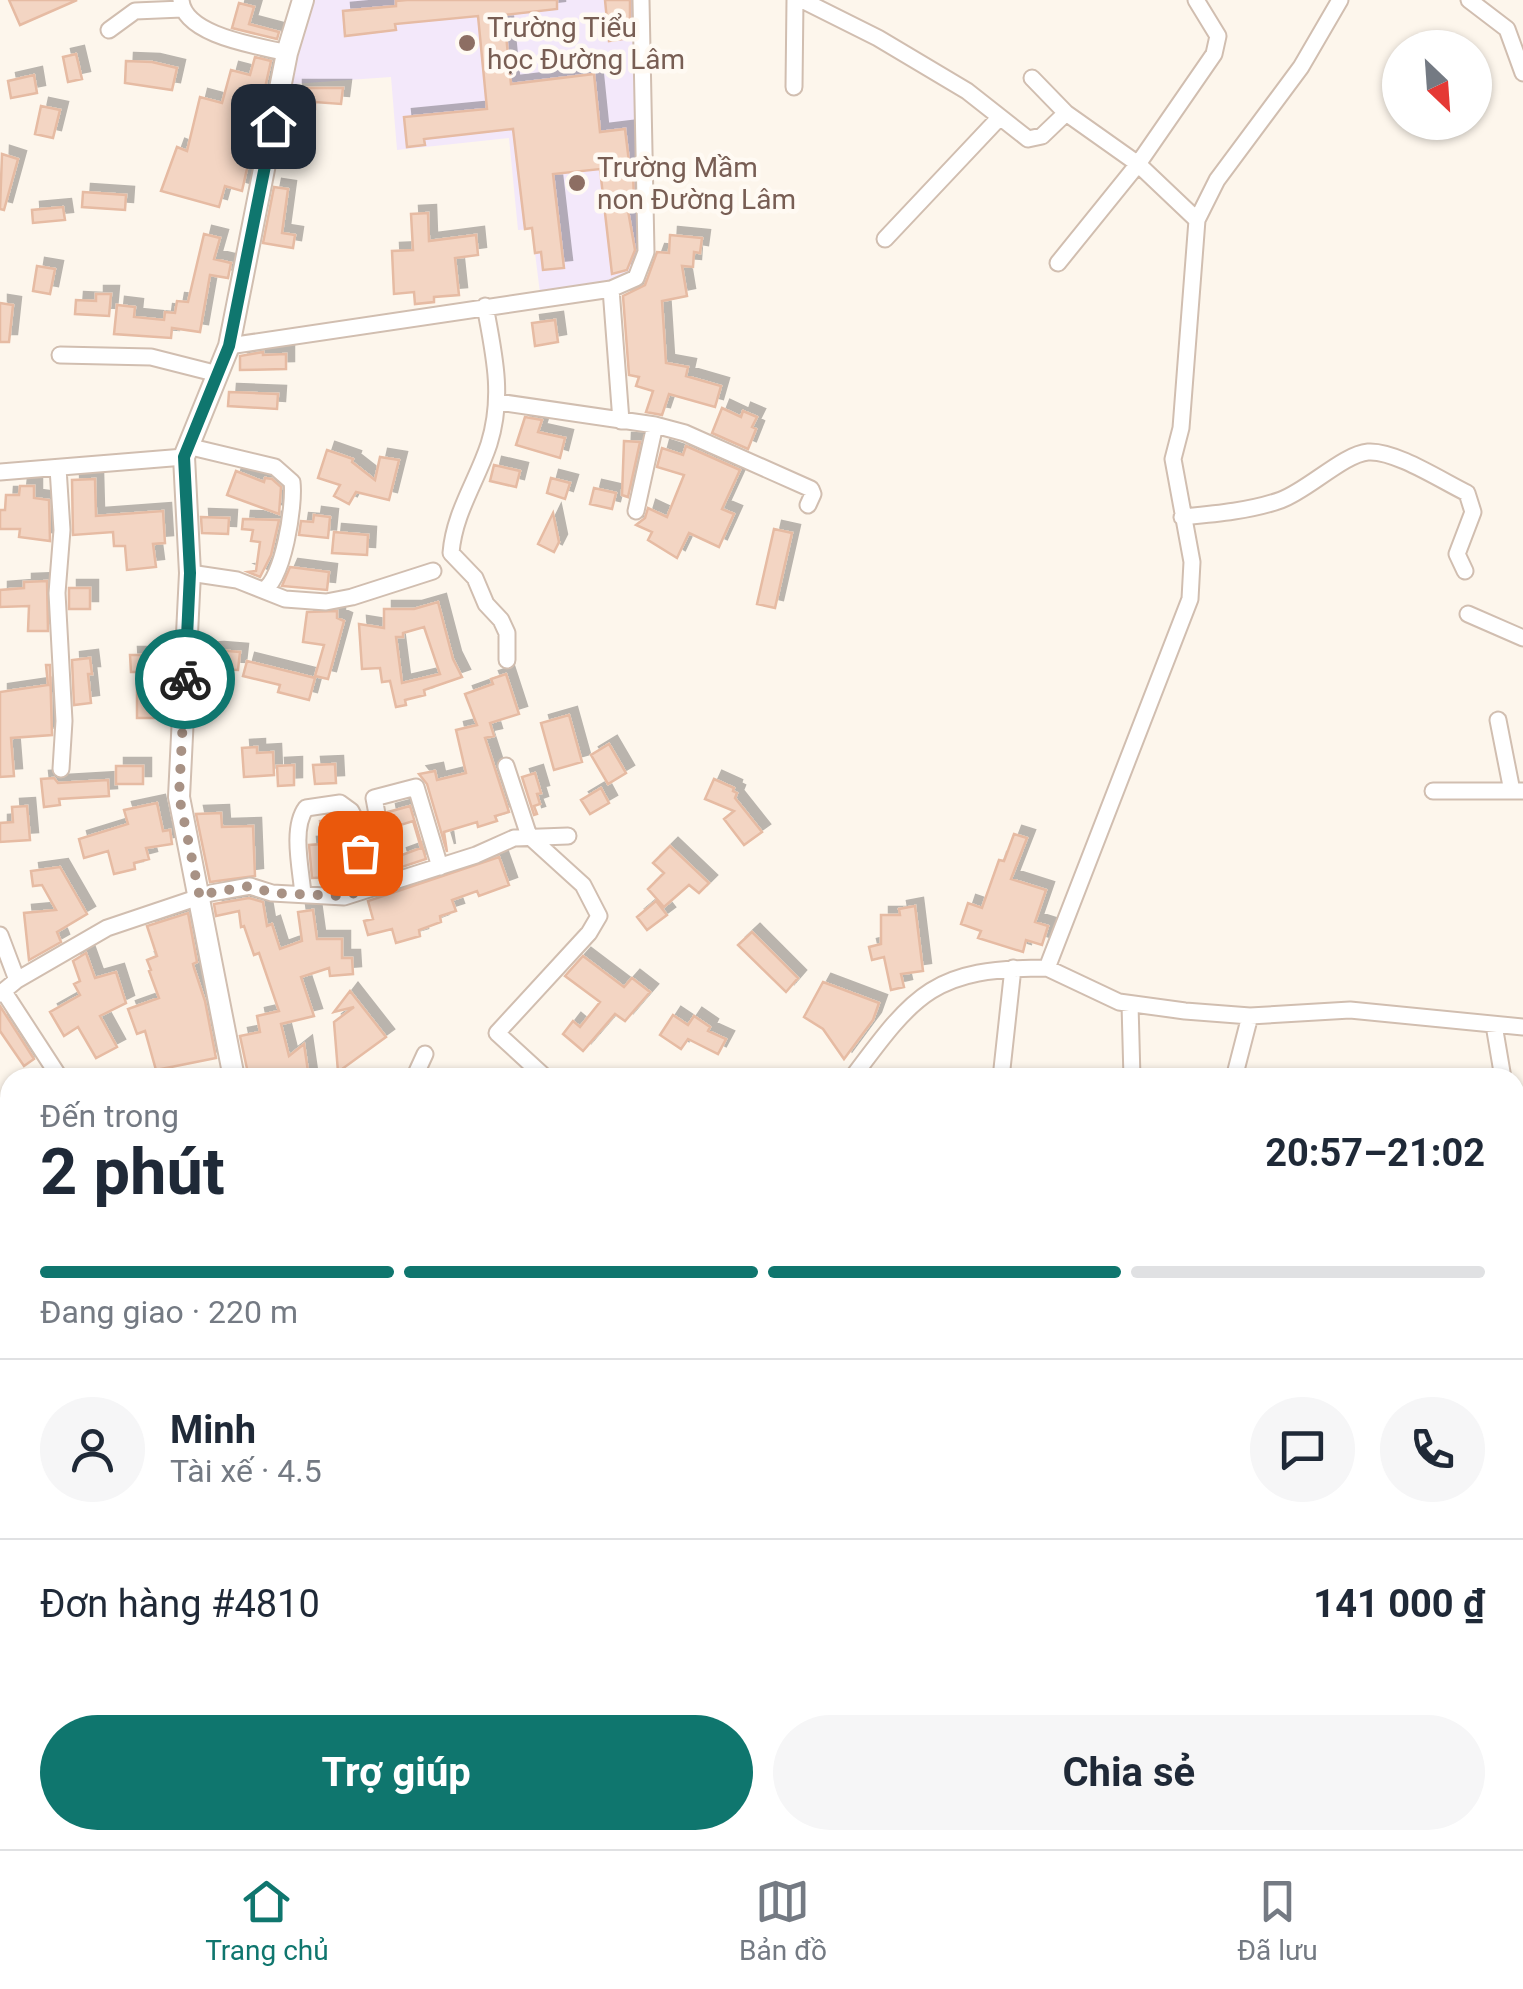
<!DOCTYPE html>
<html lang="vi">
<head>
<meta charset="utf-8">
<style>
  body { margin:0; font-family:Roboto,sans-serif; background:#f6f6f7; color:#1f2937; height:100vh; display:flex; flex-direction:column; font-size:38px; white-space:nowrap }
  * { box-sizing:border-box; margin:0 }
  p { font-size:32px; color:#747a83 }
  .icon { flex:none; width:55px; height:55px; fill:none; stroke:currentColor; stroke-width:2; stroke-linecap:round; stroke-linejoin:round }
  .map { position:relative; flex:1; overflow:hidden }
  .sheet { position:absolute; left:0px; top:1068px; width:1525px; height:782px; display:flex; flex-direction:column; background:#fff; border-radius:30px 30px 0 0; box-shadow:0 2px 8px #0004 }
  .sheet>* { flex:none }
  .needle { width:65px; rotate:155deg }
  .fabs { position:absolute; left:1382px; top:30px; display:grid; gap:20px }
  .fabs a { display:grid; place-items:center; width:110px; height:110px; border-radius:50%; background:#fff; box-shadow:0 2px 8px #0004; font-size:50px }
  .pin { position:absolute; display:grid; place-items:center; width:85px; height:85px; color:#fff; margin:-42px; border-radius:20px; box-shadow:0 5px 15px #0006 }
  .courier { position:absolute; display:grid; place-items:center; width:100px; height:100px; margin:-50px; border:8px solid #0f766e; border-radius:50%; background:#fff; color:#222; box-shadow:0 2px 12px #0007 }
  .summary em { font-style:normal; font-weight:700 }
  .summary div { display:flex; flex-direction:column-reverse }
  .summary { display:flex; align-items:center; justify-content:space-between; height:170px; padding:0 40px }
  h1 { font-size:65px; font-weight:700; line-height:75px }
  .bar { display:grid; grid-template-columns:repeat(4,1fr); gap:15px 10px; align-content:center; height:120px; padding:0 40px }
  .bar i { height:12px; border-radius:8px; background:#e0e1e3 }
  .bar .current { background:#0f766e }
  .bar p { grid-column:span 4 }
  .line { display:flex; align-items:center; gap:25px; padding:0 40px; border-top:2px solid #e0e1e3 }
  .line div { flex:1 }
  .round { display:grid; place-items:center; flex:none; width:105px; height:105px; border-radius:52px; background:#f6f6f7 }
  .button { display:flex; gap:20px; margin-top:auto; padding:20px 40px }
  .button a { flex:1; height:115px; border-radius:60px; background:#0f766e; color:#fff; font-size:40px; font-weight:700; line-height:115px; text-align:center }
  .button a+a { background:#f6f6f7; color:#1f2937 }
  .menu { display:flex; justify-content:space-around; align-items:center; height:140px; border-top:2px solid #e0e1e3; background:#fff; font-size:28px; color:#747a83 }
  .menu a { display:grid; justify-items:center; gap:5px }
  .menu .current { color:#0f766e }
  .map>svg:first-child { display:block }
  .commercial { fill:#fde8e0 }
  .education { fill:#f3e8fa }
  .building { fill:#f3d5c3; stroke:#e6bba3; stroke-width:2.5; fill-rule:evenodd; filter:url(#shadow) }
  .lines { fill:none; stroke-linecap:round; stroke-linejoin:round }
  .service-casing { stroke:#d1beb0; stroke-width:11 }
  .minor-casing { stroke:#d1beb0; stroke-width:19 }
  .tertiary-casing { stroke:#d1beb0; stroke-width:24 }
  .service { stroke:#fff; stroke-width:8 }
  .minor { stroke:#fff; stroke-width:15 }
  .tertiary { stroke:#fff; stroke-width:20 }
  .done { stroke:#a89285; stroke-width:10; stroke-dasharray:0 18 }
  .route { stroke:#0f766e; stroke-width:12 }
  .education-dot { fill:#8d6e63; stroke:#fffaf3; stroke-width:4 }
  .labels { text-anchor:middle; stroke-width:9; stroke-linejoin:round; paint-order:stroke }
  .education-label { font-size:28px; fill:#785e54; stroke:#fffaf3; text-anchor:start }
</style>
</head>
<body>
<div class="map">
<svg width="1523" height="1849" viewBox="0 0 1523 1849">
  <defs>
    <filter id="shadow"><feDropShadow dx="8" dy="-8" stdDeviation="0" flood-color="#0004"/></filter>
  </defs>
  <rect width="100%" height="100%" fill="#fdf6ec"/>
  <path class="commercial" d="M190,1840H343L355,1849H201Z"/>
  <path class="education" d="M309,0H634L640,269L621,280L540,293L532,229L518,230L509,138L397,150L391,77L292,84Z"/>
  <path class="building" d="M9,0H77L20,25Z
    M407,0H557V9L504,15L511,84L594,74L600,132L625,129L630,170H633L634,204L627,205L635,250L627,270L612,274L600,169L553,174L564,268L543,270L541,252L535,253L532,228L525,229L513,129L424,139L425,145L407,147L404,117L487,109L478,16L395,24L396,30L345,36L343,11L396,6V1Z
    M605,0H630V38L609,41Z
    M239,3L254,7L249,24L279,32L277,39L232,28Z
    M76,54L82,79L68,82L63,57Z
    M255,57L271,61L242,191L225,186L219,207L161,191L177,147L187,151L200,97L222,103L231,70L250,75Z
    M126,61L152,62L177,68L172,90L125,83Z
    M34,75L37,93L11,98L8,81Z
    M295,88H343L341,104L315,102V109H295Z
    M41,106L60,110L53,138L35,134Z
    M306,139V154L281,155L284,140Z
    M2,154L18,159L4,210L0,209Z
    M274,187L288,189L282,233L295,235L293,248L263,243Z
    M83,192L126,195L125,210L82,207Z
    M63,207L65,220L33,223L32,210Z
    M428,213L429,241L476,235L478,255L455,258L459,295L434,297V302L415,304L414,292L394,294L392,251L413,250L411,214Z
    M204,234L220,238L214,259L231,263L228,278L210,275L200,332L172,328L171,338L114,334L117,305L135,307L134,317L164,320L165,312L175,313L177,301L188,302Z
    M670,235L702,238L700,253L694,252L693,267L682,266L687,296L662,301L666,363L688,367L686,376L721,386L715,407L669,394L662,415L646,412L653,391L636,386L639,377L629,375L623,296L645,285L657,252L669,253Z
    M37,266L55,269L50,294L33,291Z
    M96,294H111L109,316L75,314L76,300L96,301Z
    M0,303L13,305L9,342H0Z
    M555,320L558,342L535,346L532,323Z
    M263,352V355L286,354V369L240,370V356Z
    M229,392L278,394L277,409L228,406Z
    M722,408L741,417L743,411L757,417L752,427L756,429L748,449L712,433Z
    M525,417L542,420L538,432L565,438L560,458L516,445Z
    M624,441L640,442L628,497L622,495Z
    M686,446L740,470L722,509L734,514L719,547L689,533L677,558L648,540L652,532L636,525L645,518L648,508L667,517L684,475L657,467L662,448L683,455Z
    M327,450L353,459L352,462L375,480L380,457L399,460L389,500L356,492L349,504L334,496L340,485L318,478Z
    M494,465L520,471L516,487L490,481Z
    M236,471L264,482L265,478L272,479L281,487L279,514L227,495Z
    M551,478L570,483L565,499L547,493Z
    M95,479L96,516L163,511L165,543L153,544L156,567L127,570L125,546H114L113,532L73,535L72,480Z
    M20,486H34V498L49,500L50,541L19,537L20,529H0V510H5L6,495H19Z
    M594,488L616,493L612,509L590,504Z
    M553,513L559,542L554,552L538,544Z
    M314,515L330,517L328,538L299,535L301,521L313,522Z
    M201,517L229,518L228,534L202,533Z
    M243,519L279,520L271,555L260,577L248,572L256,571L260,542L251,541L253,530L242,529Z
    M774,529L792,533L775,608L757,604Z
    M334,532L368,535L367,555L332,553Z
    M290,567L329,572L327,590L282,586Z
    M47,581L48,631H28L29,606L0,607V590L24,588V582Z
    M69,588H90V609H69Z
    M438,602L453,659L462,677L424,690L425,695L405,700L406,705L396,707L390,681L382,682L380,668L362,669L359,624L384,628V609H414ZM424,627L440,674L402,683L396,637H403V633Z
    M337,611V618L344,621L328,679L315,676L324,645L303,642L307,612Z
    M216,650L240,652L238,670L199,668L200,651Z
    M130,655H165V718H137V672H131Z
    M90,658L92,674H88L91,703L74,705L72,660Z
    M247,661L315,678L309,700L278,692L280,685L243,676Z
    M46,665H50L52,735L11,738L14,776L0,777V692L48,685Z
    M506,674L519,714L490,723L494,736L485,738L509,812L495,816L497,821L478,827L477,822L444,832L447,852L427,784L419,774L435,771L437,780L466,773L456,730L477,725L465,694L493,684L491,679Z
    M569,715L582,762L554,770L541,723Z
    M609,744L626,773L608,784L591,755Z
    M257,747V753L273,752L274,775L244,777L242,748Z
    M335,764L336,783L315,784L313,765Z
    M294,765V785L278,786L277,766Z
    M116,766H143V784H116Z
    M535,773L541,793L537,794L540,804L534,806L537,814L534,815L522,777Z
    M54,778L58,783L108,780L109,796L59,799L60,805L44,807L41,779Z
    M714,779L734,788L733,791L737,793L735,798L762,832L744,845L724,819L734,811L705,799Z
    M601,788L609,803L590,814L581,800Z
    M157,803L163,831L170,830L172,844L146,848L149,859L134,863L135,869L114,874L108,851L84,858L79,839L128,824L124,810Z
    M27,806L30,840L0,842V823L13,822L12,807Z
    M410,806L426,859L402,867L399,856L421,848L413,821L391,828L388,812Z
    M221,813L222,827L253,826L255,876L210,882L196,814Z
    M342,818L350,870L342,846V877L312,878L309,845L322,844L320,821Z
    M1014,834L1027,838L1011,879L1046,890L1035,922L1048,926L1042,945L1026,940L1023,952L978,938L981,931L961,924L968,903L982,908L999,860L1004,861Z
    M670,846L709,883L699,893L689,885L664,907L648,889L664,873L653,863Z
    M499,857L509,885L479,896L477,891L452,900L456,911L440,916L441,922L419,930L420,936L396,943L392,929L368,935L364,921L373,919L368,901Z
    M60,867L87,914L57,932L61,942L29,960L24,913L56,910L42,885L33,886L31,871Z
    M249,898L263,902L267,926L272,924L280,949L302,941L298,912L313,910L317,939H342V958H352L353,974L330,976L329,968L301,977L314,1016L281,1024L289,1056L304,1044L309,1078H249L240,1036L260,1032L257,1016L279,1011L259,953L254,955L244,926L241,927L239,911L216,916L214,904Z
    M656,901L667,915L647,930L637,917Z
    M915,906L923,971L901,974L904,987L891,990L884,957L872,960L869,947L881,944V915H900L899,909Z
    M188,913L197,962L193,964L194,968L205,1001L216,1058L156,1070L145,1031L137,1034L128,1009L159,998L149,971L151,970L147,960L157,956L147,926Z
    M752,932L798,978L786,992L738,945Z
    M86,953L95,978L116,972L126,1003L100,1016L117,1047L96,1058L78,1027L64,1036L50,1012L80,995L74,984L80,981L73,961Z
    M583,956L624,987L632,978L650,992L625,1021L615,1014L583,1051L563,1034L573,1021L580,1027L600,1002L565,976Z
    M823,982L879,1003L873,1020L844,1059L823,1029L804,1017Z
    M350,991L386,1037L338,1072L334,1022L354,1007L334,1012Z
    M0,1006L34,1059L24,1066L0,1031Z
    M673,1015L688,1025L694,1016L710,1027L708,1031L726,1039L718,1054L688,1039L681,1049L660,1035Z"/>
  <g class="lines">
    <defs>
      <path id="service" d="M231,1849L238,1840"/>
      <path id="minor" d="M181,0C184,36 259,46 287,53
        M802,0L878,38L967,91L1028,139L1042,136L1066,113L1138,164L1197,220
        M1340,0L1301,67L1217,180L1197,220L1181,428L1173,459L1192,562L1190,599L1047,968L1119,1002L1185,1011L1250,1016L1350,1010L1523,1027
        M1469,0L1507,29L1523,73
        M109,30L135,11L182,9
        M1032,78L1066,113
        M794,87L795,0
        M885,239L1000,117
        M1058,263L1138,164L1214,54L1218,36L1196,0
        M611,289L621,421
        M485,306C494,354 504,396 489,444C477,481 454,513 451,553L475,578L486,604L501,620L507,633V660
        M229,346L611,289L636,278L646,252L641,0
        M60,355L151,357L218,374
        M498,402L655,425L685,433L811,489L813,494L808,505
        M187,446L275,467L292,482C295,505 283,581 263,590
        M58,468L62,530L57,593L64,721L61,769
        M0,472L184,457
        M636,511L655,425
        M1182,517C1214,514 1250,511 1281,500C1308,490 1344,454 1368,452C1395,450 1442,481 1467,493L1473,512L1457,554L1465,571
        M190,573L237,580L285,599L326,602L352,597L433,571
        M1468,614L1523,638
        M1498,720L1512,791
        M506,766L529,836L583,885L599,916L589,933L497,1033L546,1078
        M1433,791H1523
        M395,882L381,835L374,798L416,787L440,867
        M303,894C301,870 291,828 306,808L340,803L351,811L356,821L363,891
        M0,935L17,980
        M4,992L60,1078
        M0,994L17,980L107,928L211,893L250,886L272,893L344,897L476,855L514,838L568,836
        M1130,1004L1132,1078
        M1494,1025L1503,1078
        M414,1078L425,1054
        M852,1078C916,992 934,968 1047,968
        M1001,1078L1013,968
        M1234,1078L1250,1016
        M0,1106L10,1112
        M1515,1157L1523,1210
        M0,1507L10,1489
        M0,1600L10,1603
        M1515,1759L1523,1756
        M56,1840L64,1849
        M171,1840L176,1849
        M345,1840L357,1849
        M566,1840L576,1849
        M729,1840L734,1849
        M971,1840L973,1849
        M1378,1840L1381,1849
        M1503,1840L1507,1849
        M593,1849L600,1840
        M1184,1849L1187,1840
        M1299,1849V1840"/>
      <path id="tertiary" d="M234,1078L179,797L190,573L184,457L229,346L287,53L303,0
        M0,1820L10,1813"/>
    </defs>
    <use href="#service" class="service-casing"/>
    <use href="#minor" class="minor-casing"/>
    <use href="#tertiary" class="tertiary-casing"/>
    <use href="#service" class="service"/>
    <use href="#minor" class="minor"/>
    <use href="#tertiary" class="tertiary"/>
  </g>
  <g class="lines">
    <path class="done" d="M185,679L179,796L200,898L210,893L250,886L272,893L344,896L362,891L360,853"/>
    <path class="route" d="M185,679L190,573L184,457L229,346L273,126"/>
  </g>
  <g class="education-dot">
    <circle cx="467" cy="43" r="10"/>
    <circle cx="577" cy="183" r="10"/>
  </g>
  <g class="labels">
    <g class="education-label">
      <text x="487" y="37">Trường Tiểu<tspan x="487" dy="32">học Đường Lâm</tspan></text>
      <text x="597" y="177">Trường Mầm<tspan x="597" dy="32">non Đường Lâm</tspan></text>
    </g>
  </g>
</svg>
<div class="fabs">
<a><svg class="needle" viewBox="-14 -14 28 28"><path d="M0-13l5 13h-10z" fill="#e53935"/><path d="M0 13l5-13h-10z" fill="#747a83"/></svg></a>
</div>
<div class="pin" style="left:360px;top:853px;background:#ea580c"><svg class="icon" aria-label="bag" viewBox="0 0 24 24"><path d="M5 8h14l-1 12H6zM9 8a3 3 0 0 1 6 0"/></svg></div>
<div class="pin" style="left:273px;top:126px;background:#1f2937"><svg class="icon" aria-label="home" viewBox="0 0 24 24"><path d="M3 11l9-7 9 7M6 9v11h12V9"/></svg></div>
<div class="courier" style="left:185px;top:679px"><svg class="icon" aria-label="bike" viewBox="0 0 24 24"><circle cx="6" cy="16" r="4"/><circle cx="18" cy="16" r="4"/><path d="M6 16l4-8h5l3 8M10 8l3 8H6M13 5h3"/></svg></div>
<section class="sheet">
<div class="summary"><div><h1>2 phút</h1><p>Đến trong</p></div><em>20:57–21:02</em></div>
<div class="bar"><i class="current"></i><i class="current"></i><i class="current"></i><i></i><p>Đang giao · 220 m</p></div>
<div class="line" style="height:180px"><a class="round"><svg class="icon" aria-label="person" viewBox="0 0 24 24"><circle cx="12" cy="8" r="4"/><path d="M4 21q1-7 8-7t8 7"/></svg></a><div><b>Minh</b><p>Tài xế · 4.5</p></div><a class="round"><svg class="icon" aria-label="chat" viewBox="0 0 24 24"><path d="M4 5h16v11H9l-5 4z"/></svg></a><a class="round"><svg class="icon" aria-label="phone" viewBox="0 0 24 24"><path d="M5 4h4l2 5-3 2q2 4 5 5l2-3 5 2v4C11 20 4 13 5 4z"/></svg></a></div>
<div class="line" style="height:130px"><div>Đơn hàng #4810</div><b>141 000 ₫</b></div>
<div class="button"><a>Trợ giúp</a><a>Chia sẻ</a></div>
</section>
</div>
<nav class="menu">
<a class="current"><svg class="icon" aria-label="home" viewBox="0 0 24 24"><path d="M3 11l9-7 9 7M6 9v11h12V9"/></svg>Trang chủ</a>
<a><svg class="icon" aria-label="map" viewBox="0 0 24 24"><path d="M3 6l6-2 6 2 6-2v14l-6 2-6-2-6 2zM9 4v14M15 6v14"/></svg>Bản đồ</a>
<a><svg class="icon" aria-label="saved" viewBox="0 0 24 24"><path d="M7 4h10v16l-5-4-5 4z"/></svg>Đã lưu</a>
</nav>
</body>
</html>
